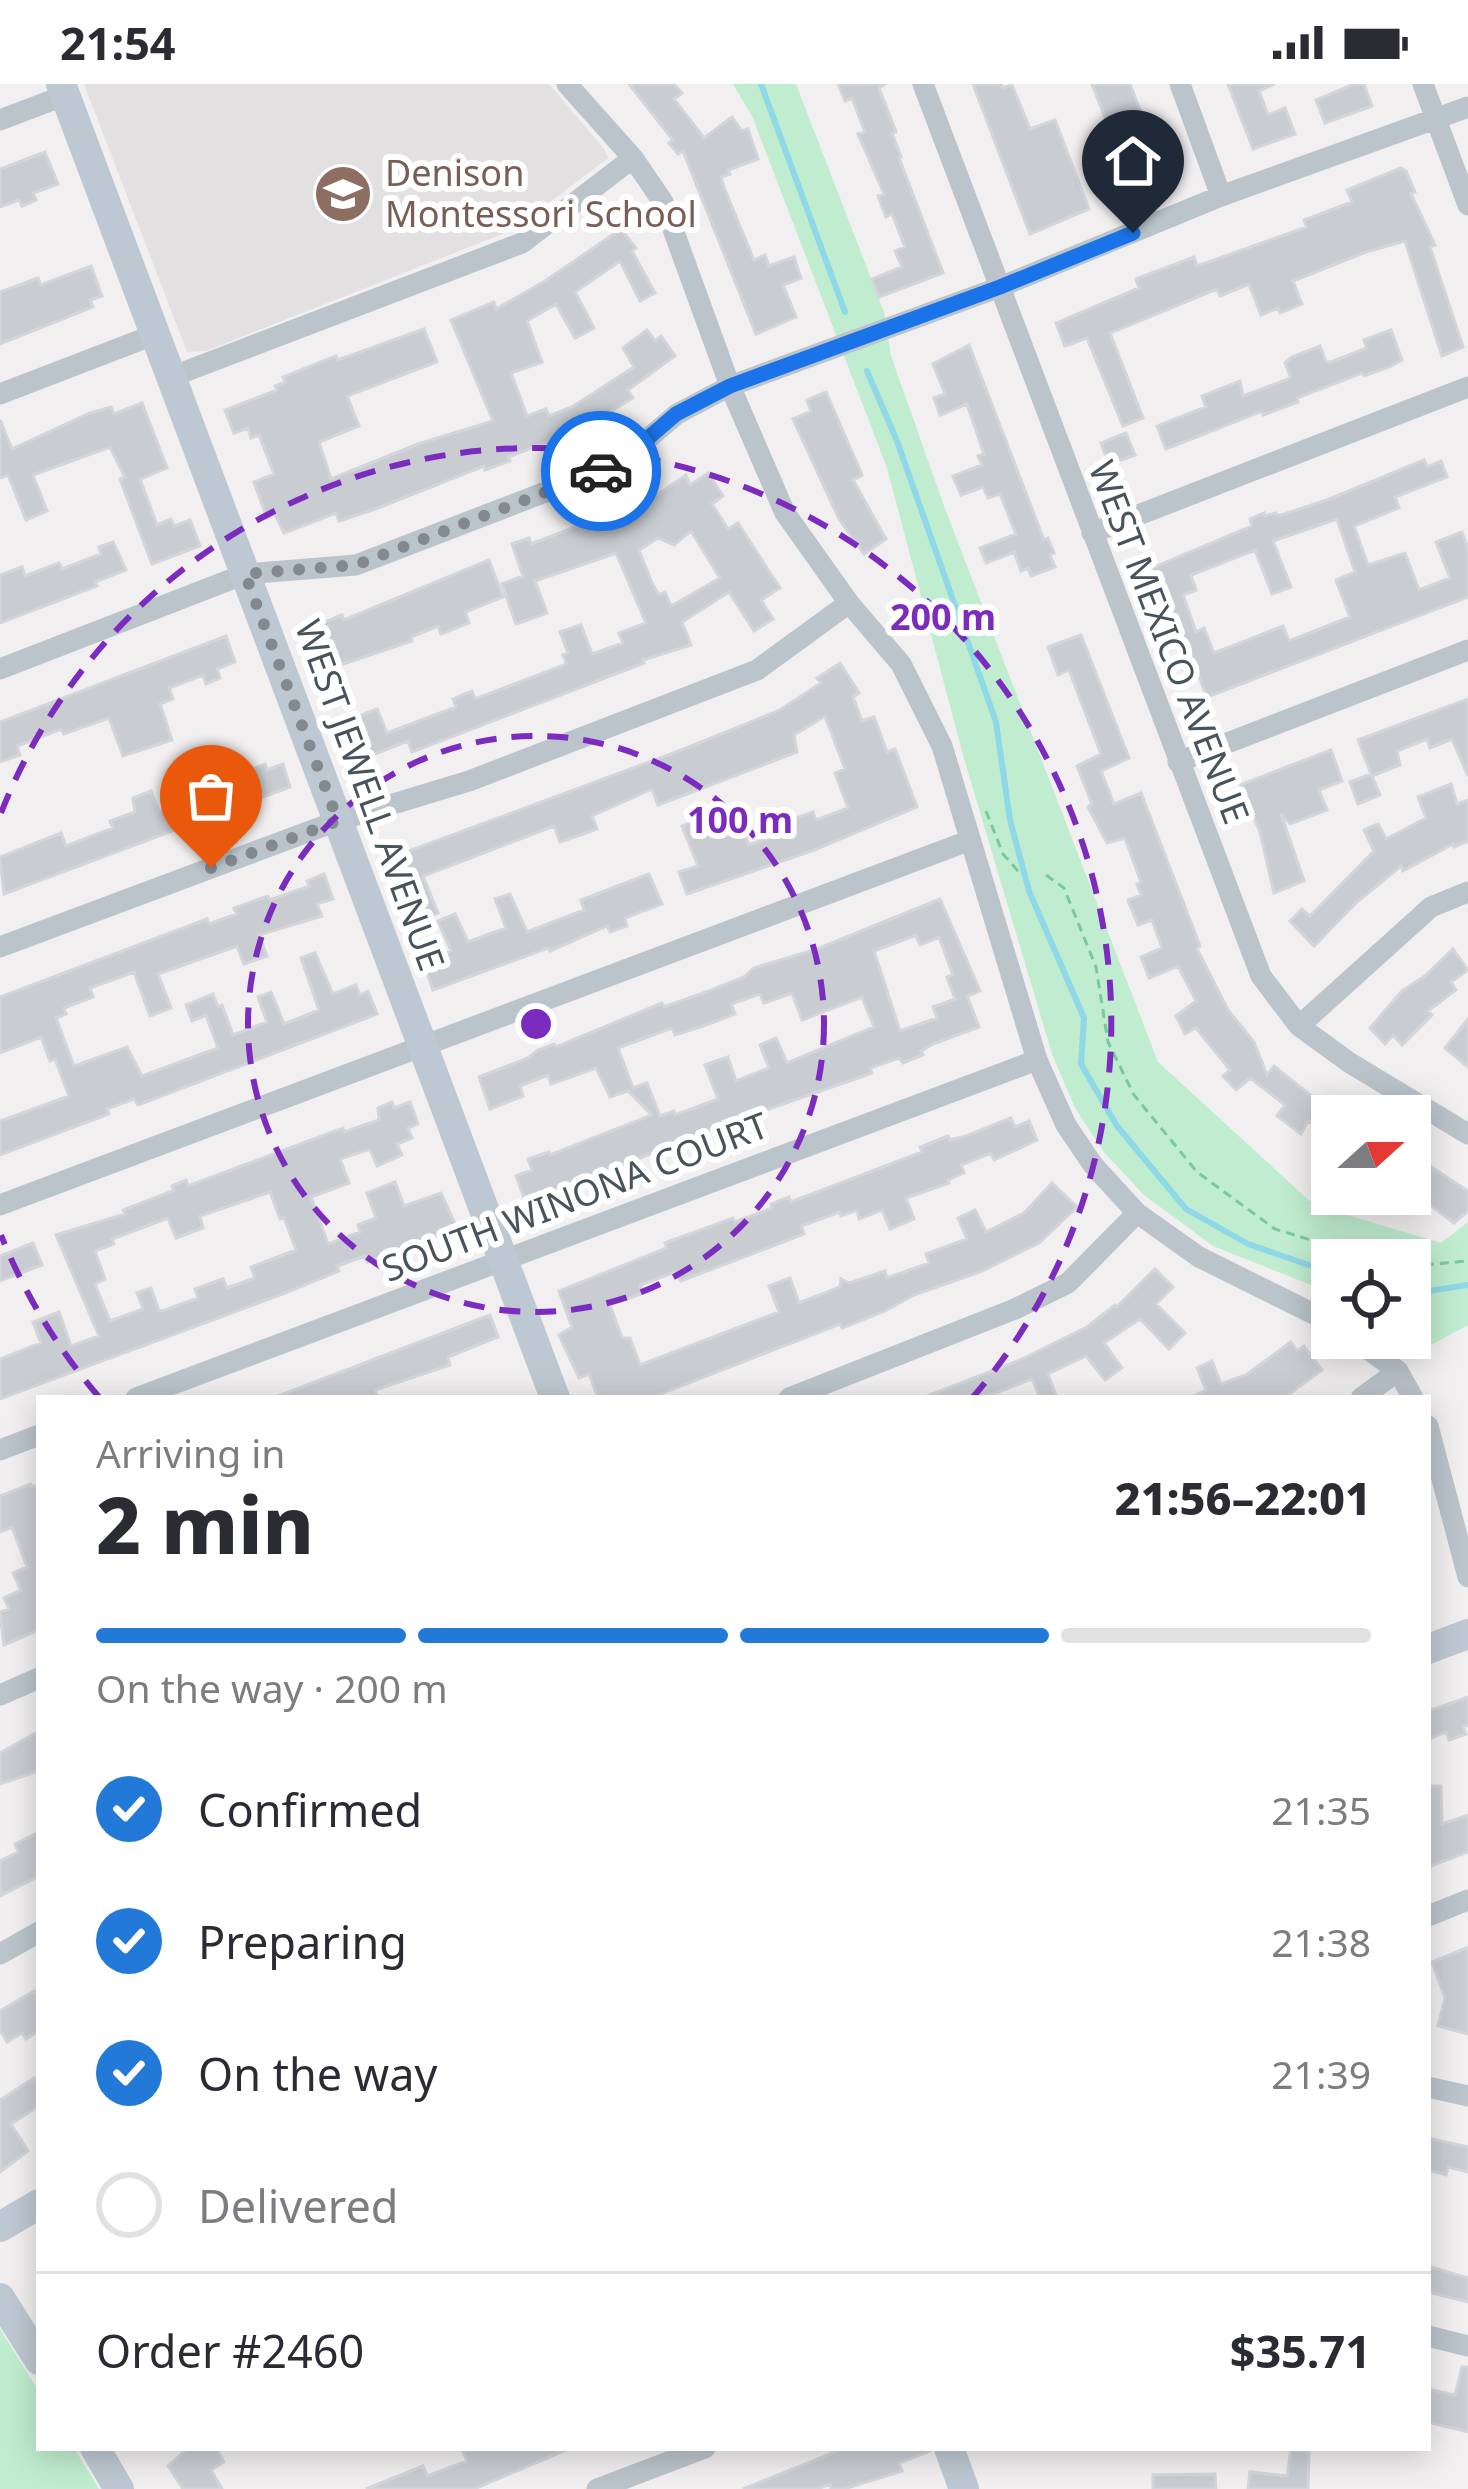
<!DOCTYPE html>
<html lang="en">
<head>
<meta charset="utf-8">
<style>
  body { margin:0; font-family:"Noto Sans",sans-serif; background:#f2f2f3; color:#2b2b33; height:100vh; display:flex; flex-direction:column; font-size:45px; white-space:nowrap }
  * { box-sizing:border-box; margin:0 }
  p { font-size:39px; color:#7c7c81 }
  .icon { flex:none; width:66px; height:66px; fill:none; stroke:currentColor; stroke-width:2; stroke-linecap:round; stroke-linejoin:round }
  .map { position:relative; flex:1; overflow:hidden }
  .side { position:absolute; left:36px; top:1311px; width:1395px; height:1056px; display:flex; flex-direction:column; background:#fff; border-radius:0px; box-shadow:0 6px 30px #0003 }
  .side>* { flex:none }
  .needle { width:78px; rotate:69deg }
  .fabs { position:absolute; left:1311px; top:1011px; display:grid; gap:24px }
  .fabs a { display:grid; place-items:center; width:120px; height:120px; border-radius:0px; background:#fff; box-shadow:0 6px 30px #0003; font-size:60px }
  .pin { position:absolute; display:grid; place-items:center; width:102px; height:102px; color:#fff; margin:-123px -51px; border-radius:50% 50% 50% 0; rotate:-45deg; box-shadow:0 0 12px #0007 }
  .pin .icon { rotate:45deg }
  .courier { position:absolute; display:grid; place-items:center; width:120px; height:120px; margin:-60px; border:9px solid #1a73e8; border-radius:50%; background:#fff; color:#222; box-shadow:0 3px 15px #0007 }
  .overview em { font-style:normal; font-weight:800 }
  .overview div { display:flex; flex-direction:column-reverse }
  .overview { display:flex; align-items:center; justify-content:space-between; height:204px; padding:0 60px }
  h1 { font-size:78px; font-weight:800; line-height:90px }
  .bar { display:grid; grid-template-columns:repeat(4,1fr); gap:18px 12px; align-content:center; height:144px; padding:0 60px }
  .bar i { height:15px; border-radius:9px; background:#e1e1e2 }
  .bar .active { background:#2279d8 }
  .bar p { grid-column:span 4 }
  .line { display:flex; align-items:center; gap:30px; padding:0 60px; border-top:3px solid #e1e1e2 }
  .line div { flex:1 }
  ol { padding:0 60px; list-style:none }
  li { display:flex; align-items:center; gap:36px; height:132px }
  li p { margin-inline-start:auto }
  li .icon { padding:12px; border-radius:50%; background:#2279d8; color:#fff; stroke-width:4 }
  li:last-child { color:#7c7c81 }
  li i { width:66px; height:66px; border:6px solid #e1e1e2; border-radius:50% }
  .status { display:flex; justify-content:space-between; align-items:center; height:84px; padding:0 60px; background:#fff; direction:ltr }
  .status svg { height:33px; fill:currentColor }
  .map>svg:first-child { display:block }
  .education { fill:#e2e0e0 }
  .green { fill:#c0edcf }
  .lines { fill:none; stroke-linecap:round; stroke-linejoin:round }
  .stream { stroke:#8fd8e7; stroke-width:6 }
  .building { fill:#c9ccd1; stroke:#d3d5da; stroke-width:3; fill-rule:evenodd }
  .path { stroke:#79c99f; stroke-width:3; stroke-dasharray:9 6; stroke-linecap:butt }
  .street { stroke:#bbc4cb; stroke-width:21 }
  .secondary { stroke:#bec8d2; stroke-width:30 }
  .done { stroke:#838a8f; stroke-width:12; stroke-dasharray:0 21.6 }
  .route { stroke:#1a73e8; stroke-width:15 }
  .ring { fill:none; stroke:#7b2cbf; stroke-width:6; stroke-dasharray:21 15 }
  .labels { text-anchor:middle; stroke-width:12; stroke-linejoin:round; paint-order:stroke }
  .education-label { font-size:36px; fill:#785e54; stroke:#fff; text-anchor:start }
  .street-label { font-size:36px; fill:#48535b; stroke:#fff }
  .centre { fill:#7b2cbf; stroke:#fff; stroke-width:6 }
  .ring-label { font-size:36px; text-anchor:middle; font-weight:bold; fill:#7b2cbf; stroke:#fff; stroke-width:12; stroke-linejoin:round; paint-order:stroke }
</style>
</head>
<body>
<div class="status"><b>21:54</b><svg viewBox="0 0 49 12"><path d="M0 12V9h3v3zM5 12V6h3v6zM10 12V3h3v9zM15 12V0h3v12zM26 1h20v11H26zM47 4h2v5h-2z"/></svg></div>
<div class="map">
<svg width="1468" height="2405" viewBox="0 0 1468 2405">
  <rect width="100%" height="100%" fill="#f1efef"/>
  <path class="education" d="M84,0H549L605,66L608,74L515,145L206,267L187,268Z"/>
  <path class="green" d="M733,0H796L884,228L891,272L944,422L1158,978L1314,1121L1441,1159L1468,1138V1241L1409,1273L1383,1254H1410V1176H1332V1217L1311,1201L1213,1162L1144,1111L1104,1068L1075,1024L1052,970L963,671L887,384L752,32Z
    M0,2245L39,2308V2364H74L99,2405H0Z"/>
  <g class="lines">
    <path class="stream" d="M761,0L845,228
      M867,287L897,357L996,638L1010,736L1029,807L1084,934L1081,980L1117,1042L1186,1125L1248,1160L1332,1189
      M1410,1210L1468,1201"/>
  </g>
  <path class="building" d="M629,0H674L682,9L674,15L704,54L732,33L742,47L748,45L758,75L728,86L730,90L721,93L725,106L754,176L765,171L769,182L794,173L801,194L783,201L796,233L756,250L683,67L678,70L669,59L673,56Z
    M838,0H885L879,4L896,48L892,49L901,73L899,74L943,189L879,213L872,195L902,183L895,167L905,163L892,130L886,133L878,112L884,110L858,50L865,48L852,14L845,17Z
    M973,0H1001L1003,4L1012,1L1030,45L1055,36L1089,125L1030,150Z
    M1092,0H1130L1167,98L1142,107L1119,46L1111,49Z
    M1228,0H1275L1259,7L1268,31L1285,24L1295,50L1253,65Z
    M1354,0H1364L1372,22L1325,39L1316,16Z
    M45,68L58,100L33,109L36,116L22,122L19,116L0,123V85Z
    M1401,84L1406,87L1415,108L1411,110L1435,161L1430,163L1463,263L1442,272L1405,157L1366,168L1293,197L1302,220L1280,229L1278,224L1261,231L1249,200L1220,212L1217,205L1110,249L1143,334L1123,342L1087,254L1065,262L1056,239L1139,204L1136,195L1194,173L1197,182L1307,143L1304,136L1352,118L1347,106Z
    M621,145L636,164L632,167L655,209L640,217L620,177L575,208L594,244L575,254L556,220L527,237L542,278L511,289L527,332L546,325L549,332L572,323L634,283L623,264L647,246L655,257L661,252L675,272L628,306L633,314L581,345L508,373L510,377L485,386L484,382L378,424L339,437L336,429L284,449L275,430L267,434L254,398L274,390L259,351L251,354L248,344L234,349L225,326L277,306L275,302L285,298L283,293L336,272L338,276L424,245L437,278L347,312L359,342L319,358L331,395L418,360L493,337L451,236L494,218L496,225L542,199Z
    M91,182L102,212L90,216L93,223L0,260V208L38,194L41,201Z
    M1391,246L1402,276L1389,283L1364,292L1362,289L1297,314L1298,318L1263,331L1262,327L1166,365L1157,342L1206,323L1202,312L1240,297L1243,312L1291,294L1285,279L1292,273L1320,262L1326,278H1331L1367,264L1364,256Z
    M969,261L1044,456L1048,454L1054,469L1050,471L1055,483L1031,492L1028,484L1021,487L1014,468L986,479L980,464L1016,450L1000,410L988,414L983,403L961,411L953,392L982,381L978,372L984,370L967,320L940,331L934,314L945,310L933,280Z
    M826,308L862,391L853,396L886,455L864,470L839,435L793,335L811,327L807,316Z
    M142,319L167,384L140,395L157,441L171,435L174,442L190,436L200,462L152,480L120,395L125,393L110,363L33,391L47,427L26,436L8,391L0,394V336L12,365L90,329L111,323L114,330Z
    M1126,349L1135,371L1109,380L1101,359Z
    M1424,376L1427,383L1441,377L1447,393L1395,413L1399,424L1354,442L1368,481L1405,469L1419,506L1450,494L1436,458L1462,448L1468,465V513L1207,613L1191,572L1183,575L1175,555L1179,553L1152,484L1252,442L1250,435L1264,429L1265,432L1276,429L1278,432L1327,416ZM1337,435L1355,488L1336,496L1350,533L1289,557L1283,542L1214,569L1204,544L1196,548L1183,511L1196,506L1191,491L1255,466L1272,510L1291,503L1273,457Z
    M708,389L723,412L712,420L728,445L738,439L780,504L761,516L773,535L754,547L729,508L682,538L691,561L643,576L644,579L412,668L408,657L367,673L360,654L350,657L343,638L377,625L387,649L456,623L453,615L472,607L475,615L567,580L563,571L568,569L560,548L581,541L592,570L623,559L619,549L646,539L616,469L535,497L547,529L516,540L502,500L523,492L512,460L529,454L531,460L588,438L589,443L631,419L635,426L686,391L690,401ZM691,447L720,494L671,522L665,508L659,511L652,499L639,466L658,454L674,461Z
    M113,458L126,486L95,498L97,502L0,539V491L22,483L25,492L59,479L62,485L101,470L99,463Z
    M489,476L503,513L465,528L469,539L441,550L438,542L411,553L412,557L322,587L308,545L342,531L344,536Z
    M1081,551L1129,674L1101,687L1114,720L1141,709L1200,862L1197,865L1228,926L1254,958L1267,991L1274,982L1332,1028V1051L1308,1037L1301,1050L1277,1032L1285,1021L1250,994L1236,1006L1223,992L1230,986L1196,944L1185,950L1176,932L1196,917L1178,882L1149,894L1141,873L1162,864L1152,836L1138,841L1128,816L1141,811L1137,800L1141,798L1125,754L1107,759L1088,723L1092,720L1077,682L1101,670L1069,586L1058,591L1048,563Z
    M226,552L235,578L217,585L220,594L206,600L203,591L169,604L173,615L160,620L172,656L123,672L109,634L64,650L61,645L17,662L20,671L0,678V638Z
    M840,579L859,609L853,613L862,637L874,633L887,668L895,665L917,723L814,766L687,810L679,788L698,782L682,742L734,721L749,761L785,748L782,739L813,728L816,736L848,724L835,689L845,685L825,632L794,651L797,668L658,721L652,705L592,732L597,745L560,758L554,742L423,792L438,829L416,837L393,776L406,768L679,667L780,626L821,599L817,594Z
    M1468,615V692L1452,655L1430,664L1427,655L1397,667L1400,681L1372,692L1380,711L1358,720L1350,698L1371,690L1358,656Z
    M1331,666L1342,697L1319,706L1327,726L1290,740L1281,730L1304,797L1274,809L1260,748L1240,701Z
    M265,680L267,686L283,680L290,703L4,810L0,773L61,749L66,762L113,744L110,737L135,728L133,714L151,707L159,728L187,717L178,689L196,682L206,709L250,693L247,687Z
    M1451,700L1457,720L1468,716V757L1454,763L1453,760L1403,787L1401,782L1357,818L1314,862L1290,837L1302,825L1310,832L1374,767L1364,746L1378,740L1386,755L1426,734L1418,713Z
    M324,790L333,815L317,820L322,832L259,851L267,872L244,880L237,862L158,890L171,924L150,932L134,888L90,904L93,913L64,924L66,930L56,934L74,982L127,963L142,992L218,964L206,931L192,937L186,921L213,910L218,923L222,921L233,951L267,938L258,913L271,908L284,940L319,926L301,874L315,869L333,910L356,901L360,911L368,907L377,930L138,1021L134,1015L107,1025L109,1030L0,1071V1037L69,1012L55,975L50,977L41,953L0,969V913L207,835L209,840L237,830L234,824L268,812L270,816L309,802L307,797Z
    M649,790L662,820L625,834L627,842L610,848L607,842L550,867L548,864L433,906L426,886L436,882L433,874L451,867L438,837L455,830L468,858L506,844L495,815L510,810L527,848L584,826L581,816Z
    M940,815L980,907L967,912L979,943L933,960L921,967L923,971L903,979L899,974L870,984L872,989L720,1042L560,1106L561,1110L545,1116L543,1109L525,1116L516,1092L532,1086L528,1075L549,1068L550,1071L652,1031L628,1007L610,1013L596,984L551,1000L548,991L520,1002L523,1012L490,1025L479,993L528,974L538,966L554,960L556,963L662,919L664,923L709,907L744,893L754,884L817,865ZM916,851L920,861L939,853L953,891L947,893L955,915L933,923L937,934L900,947L874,867ZM792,909L802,936L862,913L874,943L787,979L776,954L760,961L769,984L736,997L728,973L705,981L718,1015L675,1031L674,1027L660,1032L647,999L633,1004L618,964L672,944L675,951L703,942L735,930L731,920L760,910L764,919Z
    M1453,865L1468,886L1451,898L1456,906L1428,927L1432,931L1402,961L1393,951L1385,960L1370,944L1402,907L1425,892Z
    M1468,935V983L1445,964Z
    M392,1018L394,1024L410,1018L418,1040L408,1044L412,1054L397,1060L402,1071L377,1082L370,1065L340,1075L349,1099L311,1113L328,1160L360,1148L358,1141L376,1134L367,1109L395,1098L404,1122L441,1109L457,1144L367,1178L365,1172L337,1182L339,1187L285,1209L0,1315V1275L41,1259L33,1238L59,1228L71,1262L99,1252L56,1151L125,1130L123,1126L170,1108L174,1106L172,1102L186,1096L188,1102L343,1044L344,1048L379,1036L378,1024ZM270,1108L280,1135L284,1133L296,1166L251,1183L255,1194L227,1204L223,1195L195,1205L198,1214L165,1226L159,1227L151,1204L137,1209L143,1225L110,1237L95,1200L105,1195L95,1167L114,1160L112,1155L168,1134L176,1154L203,1144L200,1132Z
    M1011,1034L1015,1043L1029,1037L1037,1056L994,1076L991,1069L961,1081L964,1089L948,1096L949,1099L906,1114L914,1135L890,1145L882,1126L859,1135L857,1126L841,1132L840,1128L801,1142L804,1150L681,1197L675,1188L640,1201L643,1209L610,1221L622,1254H630L640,1281L779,1228L769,1202L790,1194L799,1219L840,1203L841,1195L849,1199L885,1187L887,1194L929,1179L926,1170L967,1155L958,1134L975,1126L986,1148L1024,1129L1052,1099L1077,1123L1039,1159L982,1187L914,1211L885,1227L842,1244L840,1240L650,1314H598L589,1290L579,1294L559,1251L572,1243L559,1207L667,1164L665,1159L733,1134L735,1138L772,1124L771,1120L789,1113L791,1118L922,1068L920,1063L948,1052L950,1056L966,1052Z
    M1410,1069L1468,1107V1127L1454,1139L1410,1106Z
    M33,1159L42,1181L0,1197V1172Z
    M1155,1185L1173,1203L1156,1220L1185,1249L1169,1265L1140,1235L1104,1259L1122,1284L1105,1296L1086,1272L1048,1290L1057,1314H1040L1032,1295L983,1314H922L1020,1276L1087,1243L1115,1221L1117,1223Z
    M490,1231L498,1253L448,1273L450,1281L375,1306L378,1314H273Z
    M1291,1258L1297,1267L1304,1262L1322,1286L1284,1314H1189L1206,1306L1197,1284L1212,1277L1221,1300L1246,1291Z
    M31,1400L32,1403L39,1401V1546L4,1561L0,1528L9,1525L4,1514L21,1506L13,1489L27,1483L12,1443L0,1448V1412Z
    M1468,1613V1641L1463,1642L1466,1650L1449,1656L1446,1648L1428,1655V1627Z
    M39,1647V1687L0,1700V1669Z
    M1428,1702H1441L1442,1740L1468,1731V1768L1428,1783Z
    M39,1748V1792L0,1812V1777L18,1768L15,1760Z
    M1468,1863V1950L1438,1942L1445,1914L1432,1878Z
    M34,1907L39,1916V1947L26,1955L22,1949L7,1958L0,1946V1927Z
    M34,1994L39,2004V2022L11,2040L28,2067L0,2088V2016Z
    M1428,2054L1468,2063V2088L1448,2083L1446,2091L1428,2086Z
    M1428,2182L1468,2194V2218L1428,2208Z
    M1462,2283H1468V2348L1428,2338V2305L1455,2311Z
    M188,2364H216L224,2378L211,2386L222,2405H183L168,2382Z
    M475,2364L566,2366L474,2405H366L423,2382L427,2392L467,2377L463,2368Z
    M845,2364H930V2367L899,2379L902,2387L844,2405H831L830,2400L817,2405H743Z
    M1291,2366L1309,2369L1308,2405H1248L1250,2388L1287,2392Z
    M1215,2390L1216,2405H1153V2391Z"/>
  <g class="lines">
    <path class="path" d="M986,727L1003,770L1018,787
      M1046,791L1064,804L1096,883L1108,958L1134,1011L1197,1088L1275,1145L1376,1176
      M1410,1182L1468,1177"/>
    <path class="street" d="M567,0L633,74L663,118L730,302L785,429L849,519L901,580L942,662L1037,976L1066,1041L1093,1081L1137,1129L1199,1173L1332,1239
      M923,0L1261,892L1299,942L1350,979L1468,1050
      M1180,0L1221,112
      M1423,0L1468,121
      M0,36L66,11
      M171,293L522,159L633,74
      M0,310L156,250
      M1092,449L1468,303
      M0,585L245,490L356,481L618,380L677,330L730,302L1000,203L1221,112L1468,23
      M1178,678L1468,566
      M0,863L337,737L469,697L757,586L849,519
      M1299,942L1431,823L1468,808
      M0,1121L968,757
      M1352,1254L1398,1287L1413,1314
      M136,1314L1037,976
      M789,1314L1015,1225L1068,1199L1137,1129
      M1361,1314L1398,1287
      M1428,1342L1468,1493
      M0,1366L39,1351
      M0,1611L39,1594
      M1428,1832L1468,1816
      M0,1870L39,1848
      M1428,2003L1468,2012
      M1428,2252L1468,2262
      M597,2405L705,2364"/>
    <path class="secondary" d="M61,0L555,1314
      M1428,1565L1468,1550
      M0,2143L39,2120
      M0,2214L39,2276
      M95,2364L119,2405
      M949,2364L964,2405"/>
  </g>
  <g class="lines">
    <path class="done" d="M211,784L338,737L245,490L356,481L601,387"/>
    <path class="route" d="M601,387L618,380L676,330L730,302L1000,203L1133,149"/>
  </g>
  <g class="ring">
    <circle cx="536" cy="940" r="288"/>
    <path d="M99 1313A575 575 0 0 1 1 1151M1 729A575 575 0 1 1 973 1313"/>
  </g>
  <defs>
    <symbol id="school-disc" viewBox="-11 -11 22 22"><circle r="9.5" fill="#8d6e63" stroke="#fff"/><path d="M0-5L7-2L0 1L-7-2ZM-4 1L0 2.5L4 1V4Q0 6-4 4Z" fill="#fff"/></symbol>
  </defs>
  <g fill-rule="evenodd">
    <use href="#school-disc" x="310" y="77" width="66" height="66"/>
  </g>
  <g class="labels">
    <g class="education-label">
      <text x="385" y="102">Denison<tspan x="385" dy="41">Montessori School</tspan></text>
    </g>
    <g class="street-label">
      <text transform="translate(1169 558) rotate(69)" y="13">WEST MEXICO AVENUE</text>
      <text transform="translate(370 711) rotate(70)" y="13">WEST JEWELL AVENUE</text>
      <text transform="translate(575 1113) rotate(-21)" y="13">SOUTH WINONA COURT</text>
    </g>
  </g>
  <circle cx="536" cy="940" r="18" class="centre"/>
  <g class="ring-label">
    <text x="943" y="546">200 m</text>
    <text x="740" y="749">100 m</text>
  </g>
</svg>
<div class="fabs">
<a><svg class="needle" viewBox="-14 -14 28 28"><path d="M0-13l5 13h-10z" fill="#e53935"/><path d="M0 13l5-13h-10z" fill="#7c7c81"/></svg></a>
<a><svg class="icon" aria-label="locate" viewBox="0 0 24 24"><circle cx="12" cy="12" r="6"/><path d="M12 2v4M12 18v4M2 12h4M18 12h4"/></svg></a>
</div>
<div class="pin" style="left:211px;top:784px;background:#ea580c"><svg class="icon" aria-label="bag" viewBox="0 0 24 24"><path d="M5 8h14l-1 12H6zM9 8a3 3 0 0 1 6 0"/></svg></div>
<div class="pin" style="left:1133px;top:149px;background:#1f2937"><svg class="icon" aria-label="home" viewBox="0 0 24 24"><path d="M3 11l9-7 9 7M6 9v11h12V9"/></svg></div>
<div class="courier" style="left:601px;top:387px"><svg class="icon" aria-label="car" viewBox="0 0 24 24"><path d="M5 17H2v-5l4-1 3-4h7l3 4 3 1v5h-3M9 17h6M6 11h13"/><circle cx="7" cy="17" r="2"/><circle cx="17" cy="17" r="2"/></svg></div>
<section class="side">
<div class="overview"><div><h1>2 min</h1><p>Arriving in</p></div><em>21:56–22:01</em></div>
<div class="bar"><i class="active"></i><i class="active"></i><i class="active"></i><i></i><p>On the way · 200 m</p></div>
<ol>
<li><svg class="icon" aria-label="check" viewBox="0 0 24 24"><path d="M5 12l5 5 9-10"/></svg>Confirmed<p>21:35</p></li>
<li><svg class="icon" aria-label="check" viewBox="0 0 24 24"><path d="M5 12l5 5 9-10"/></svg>Preparing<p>21:38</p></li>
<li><svg class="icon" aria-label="check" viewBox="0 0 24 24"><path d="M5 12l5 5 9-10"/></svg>On the way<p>21:39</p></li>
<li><i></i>Delivered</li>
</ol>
<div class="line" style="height:156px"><div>Order #2460</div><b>$35.71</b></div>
</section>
</div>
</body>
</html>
